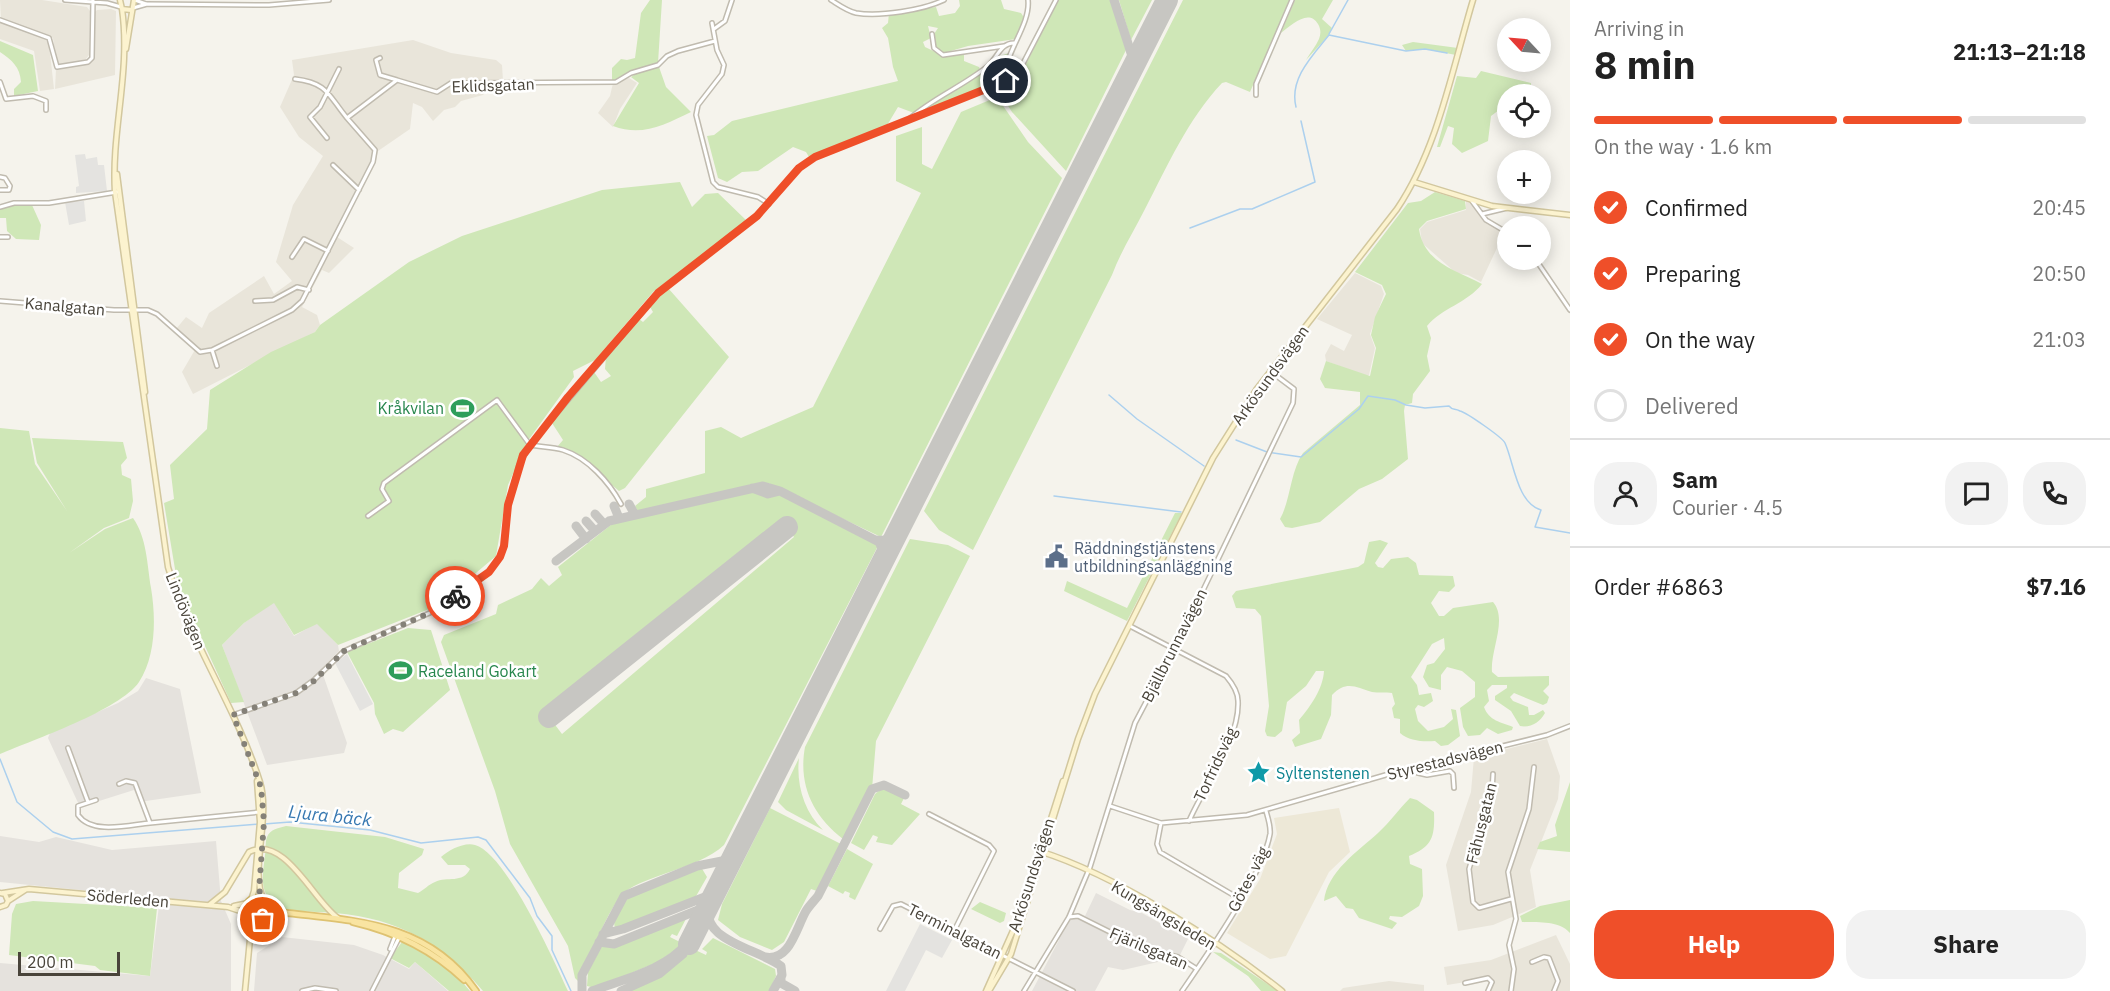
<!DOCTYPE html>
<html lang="en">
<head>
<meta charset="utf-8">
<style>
  body { margin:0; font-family:"IBM Plex Sans",sans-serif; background:#f2f2f2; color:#222; height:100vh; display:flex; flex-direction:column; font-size:22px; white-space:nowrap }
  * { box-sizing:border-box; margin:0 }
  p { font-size:20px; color:#767676 }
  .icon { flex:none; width:33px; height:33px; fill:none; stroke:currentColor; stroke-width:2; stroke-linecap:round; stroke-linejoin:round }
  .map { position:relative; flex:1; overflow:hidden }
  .details { display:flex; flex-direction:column; background:#fff; width:540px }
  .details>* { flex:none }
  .needle { width:39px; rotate:296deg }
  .tools { position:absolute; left:1497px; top:18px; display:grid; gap:12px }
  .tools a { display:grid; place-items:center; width:54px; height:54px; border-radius:50%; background:#fff; box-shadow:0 3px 15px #0003; font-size:30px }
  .scale { position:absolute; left:18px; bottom:15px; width:102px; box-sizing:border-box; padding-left:6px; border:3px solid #49443a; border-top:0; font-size:16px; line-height:21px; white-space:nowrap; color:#49443a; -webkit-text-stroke:4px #fff; paint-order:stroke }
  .pin { position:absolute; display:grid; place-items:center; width:51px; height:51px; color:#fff; margin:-26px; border:3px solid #fff; border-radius:50%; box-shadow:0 2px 6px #0007 }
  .courier { position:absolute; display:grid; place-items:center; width:60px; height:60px; margin:-30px; border:4px solid #ef4f29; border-radius:50%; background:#fff; color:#222; box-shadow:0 2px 8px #0007 }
  .headline em { font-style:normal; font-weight:700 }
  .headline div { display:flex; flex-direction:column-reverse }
  .headline { display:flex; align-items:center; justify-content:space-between; height:102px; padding:0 24px }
  h1 { font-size:39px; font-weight:700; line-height:45px }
  .bar { display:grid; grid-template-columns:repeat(4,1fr); gap:9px 6px; align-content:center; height:72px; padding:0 24px }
  .bar i { height:8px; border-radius:4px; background:#e0e0e0 }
  .bar .active { background:#ef4f29 }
  .bar p { grid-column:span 4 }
  .line { display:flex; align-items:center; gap:15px; padding:0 24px; border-top:2px solid #e0e0e0 }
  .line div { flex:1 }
  .round { display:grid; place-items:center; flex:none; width:63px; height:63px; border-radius:24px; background:#f2f2f2 }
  ol { padding:0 24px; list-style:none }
  li { display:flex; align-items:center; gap:18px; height:66px }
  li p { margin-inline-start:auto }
  li .icon { padding:6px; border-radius:50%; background:#ef4f29; color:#fff; stroke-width:4 }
  li:last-child { color:#767676 }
  li i { width:33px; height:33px; border:3px solid #e0e0e0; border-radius:50% }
  .button { display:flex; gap:12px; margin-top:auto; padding:12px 24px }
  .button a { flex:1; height:69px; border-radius:24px; background:#ef4f29; color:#fff; font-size:24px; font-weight:700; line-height:69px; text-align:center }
  .button a+a { background:#f2f2f2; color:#222 }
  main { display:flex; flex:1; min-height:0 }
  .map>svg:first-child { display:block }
  .residential { fill:#e9e5da }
  .industrial { fill:#e5e2dd }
  .education { fill:#ede8d7 }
  .green { fill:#cfe7b7; fill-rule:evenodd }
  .parking { fill:#e4e3e0 }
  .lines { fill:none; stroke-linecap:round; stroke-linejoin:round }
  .stream { stroke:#acd0ee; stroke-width:1.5 }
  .taxiway { stroke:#c7c6c2; stroke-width:9 }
  .runway { stroke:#c7c6c2; stroke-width:22 }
  .street-casing { stroke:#c0bbaf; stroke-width:6 }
  .secondary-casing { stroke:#d2c79e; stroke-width:7 }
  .primary-casing { stroke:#dec271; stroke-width:8 }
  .street { stroke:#fff; stroke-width:3 }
  .secondary { stroke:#fcf3cf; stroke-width:4 }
  .primary { stroke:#f9e4a1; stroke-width:4.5 }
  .done { stroke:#858178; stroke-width:6; stroke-dasharray:0 10.8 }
  .route { stroke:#ef4f29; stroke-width:8 }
  .labels { text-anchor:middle; stroke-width:5; stroke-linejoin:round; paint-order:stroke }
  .street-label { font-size:16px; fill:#49443a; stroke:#fff }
  .leisure-label { font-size:16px; fill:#27864d; stroke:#fff; text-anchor:end }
  .service-label { font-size:16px; fill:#4e5e75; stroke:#fff; text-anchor:start }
  .culture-label { font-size:16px; fill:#0d838f; stroke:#fff; text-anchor:start }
  .water-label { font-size:18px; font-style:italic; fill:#3778b1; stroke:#fff }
</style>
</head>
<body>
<main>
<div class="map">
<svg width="1570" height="991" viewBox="0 0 1570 991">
  <rect width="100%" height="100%" fill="#f5f3ec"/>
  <path class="residential" d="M0,0H42L87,7L90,11L89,55L86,59L57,67L53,38L1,19Z
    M111,9L116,11L115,75L55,89L56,69L91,62L95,12L97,10Z
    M0,22L45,39L49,44L54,89L40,91L34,51L0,39Z
    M413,40L451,53L496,60L502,65L503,81L492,84L483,95L461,101L455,107L444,110L433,121L422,107L413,103L410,129L378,151L376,160L337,237L354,248L329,273L322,270L302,307L317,315L320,325L315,332L193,394L182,372L196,348L176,329L186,317L202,328L209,313L264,276L274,294L292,281L276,262L293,205L323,156L299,137L280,107L294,75L292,60Z
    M629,78L637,83L620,109L613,127L598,113L610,96L613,83Z
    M1466,201L1475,204L1487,219L1505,231L1481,282L1468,275L1456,273L1422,243L1420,229L1427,222L1466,210Z
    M1355,273L1381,286L1384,294L1370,334L1375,348L1369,375L1366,376L1326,361L1325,355L1331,344L1344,351L1352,335L1317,319Z
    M1547,739L1560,776L1558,799L1530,870L1536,907L1493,925L1458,931L1446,865L1471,792L1474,757Z
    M1556,935L1570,964V991H1488L1491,978L1447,985L1444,967L1491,960Z
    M1389,981L1424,985V991H1340L1343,988Z"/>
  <path class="industrial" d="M274,602L294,636L317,623L338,645L339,651L321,669L347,743L344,753L267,765L222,645L244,623Z
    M146,678L180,689L201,793L139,802L134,790L80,807L48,738L50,733L118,703L138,691Z
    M0,836L39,842L56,837L112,850L216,841L221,901L231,924V991H0V963L150,976L160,898L0,882Z
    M1096,893L1130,910L1142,913L1188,939L1180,955L1152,950L1085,916Z
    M1072,918H1079L1150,956H1160L1158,962L1123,970L1108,967L1095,991H1032L1059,940L1057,938Z
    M282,937L354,945L383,955L409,969L415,962L448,991H254L257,953Z"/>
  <path class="education" d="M1339,808L1350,852L1329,872L1286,956L1270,959L1227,933L1260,879L1277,834L1274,818Z"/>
  <path class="green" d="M650,0H662L658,63L612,81V68L621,59L627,60L635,58L641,13Z
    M959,0H1001L1004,9L1021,13L1025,19L1016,39L968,46L944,53L935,46L934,34L938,28L928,26L931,38L923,42L925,47L946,57L964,53V61L979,67L981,72H988L1000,56L1009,53L1003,69V80L933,109L924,105L914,113L898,107L886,127L809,157L806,152L793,147L758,171L742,172L727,182L718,178L707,136L714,135L732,121L898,81L893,67L888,38L882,28L888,23L889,13L936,7L939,16L955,13L960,6Z
    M1058,0H1110L1126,50L1066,171L1012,112L1001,95L1013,90Z
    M1119,0H1152L1131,40Z
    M1183,0H1290L1250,92L1226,82L1222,83C1188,119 1168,165 1145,209C1134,231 1121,251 1112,275L973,550L939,530L924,511Z
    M1295,0H1333L1322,19L1332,28L1329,35L1306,60C1310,53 1316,46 1319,39C1321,34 1321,29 1318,24C1309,8 1291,25 1281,33Z
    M0,41L33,55L38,91L14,96V89L21,82C20,67 12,60 0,52Z
    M1413,42L1458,48L1456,55L1425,49L1406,51L1402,45Z
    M659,67L666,87L691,112C664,125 642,137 613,126L639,83L631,77L640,71Z
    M1481,71L1531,83V94H1508L1507,104L1491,116L1488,141L1462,153L1452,144L1454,128L1448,126L1440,147H1437L1457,76L1476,78Z
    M997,97L1028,142L1062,178L881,537L768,483L638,512L635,506L646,497V489L705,473V431L721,427L741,438L813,407L921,193L896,181V136L922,127V164L932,169L961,112Z
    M680,182L692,207L705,194L718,193L747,221L653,292L595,360L573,371L574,377L527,442L508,485L496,556L437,606L338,645L317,624L294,635L274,603L244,623L222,645L244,702L231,703L178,587L164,503L174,499L170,465L207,429L210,390L271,352L315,332L320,325L409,262L462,236L602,190Z
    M1435,192L1465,201L1466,209L1427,221L1419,229C1424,263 1456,270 1482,284C1467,303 1442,308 1427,326L1431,338L1427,356L1430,371L1413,394L1412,403L1405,405L1404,411L1408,459L1382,479L1359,489L1320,522L1292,528L1285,527L1280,519C1291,499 1290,472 1303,453L1360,405V392L1325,388L1320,379L1326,361L1370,376L1376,348L1371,335L1375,317L1386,294L1382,285L1355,272L1408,203L1421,201Z
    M14,204L32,205L41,225L39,240L16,239L7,231L6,218H0V209Z
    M668,288L729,357L625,488L619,491L578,456L557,447L563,440L552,423L594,372L601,382L611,376L605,369L606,356L639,319L643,322L653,312L650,307Z
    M0,428L29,431L35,464L67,511L37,463L32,438L123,442L127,458L121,465L122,475L131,479L133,501L129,518L104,528L69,553L105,529L133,518C147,538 147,564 151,588C156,618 156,656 139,682C120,710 33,740 0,754Z
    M754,492L765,496L781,495L879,544L724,845C698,870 636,876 620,897C605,917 593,950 581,973L579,982L575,978L568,946L510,844L495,791L441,642L444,635L496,614L498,605L532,589L541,578L549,586L562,575L558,567L612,524ZM782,520L794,537L562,734L543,709Z
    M1175,513H1182L1127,621L1064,591L1067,581L1127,608Z
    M910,539L948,545L970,556L876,741L872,789H870L843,839C813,816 798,785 805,747Z
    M1380,540L1388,543L1375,563L1378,567L1383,568L1391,559L1408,557L1416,563L1419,575L1453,576L1455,586L1449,592L1439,591L1431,603L1439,616H1444L1453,608L1493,602C1508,619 1490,651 1492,672L1498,677L1549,676V685L1543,691L1549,697L1547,703L1543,705L1514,693L1510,697L1513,701L1528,707L1529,715H1534L1543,710L1545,713C1540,722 1531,728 1520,726L1511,711L1495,700V696L1507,688V685H1492L1487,690L1489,701L1484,707C1489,721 1501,722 1513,727L1512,730L1498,734L1487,728L1480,735L1468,736L1463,727L1460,708L1475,697V682L1462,671L1447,667L1441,675V690L1429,687L1423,677L1427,665L1434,663L1445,649L1444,638L1432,644L1411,677L1417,685L1419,695L1431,693L1433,701L1424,707L1418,705L1415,709L1418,721L1428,731L1444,727L1453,719L1451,709L1456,710L1460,736L1448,745L1441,746L1435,741C1423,742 1409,741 1400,733V719L1394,718L1392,708L1395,704L1392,693C1386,692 1378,693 1372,692C1356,687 1346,680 1332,695L1331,715L1321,739L1295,747L1292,740L1300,733L1299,720C1310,707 1323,689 1324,671H1316L1306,686L1287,702L1282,731L1275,737L1267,736L1265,731L1269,706L1261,616L1255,609L1236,608L1232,596L1236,591L1358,567L1364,563L1369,542Z
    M408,628L431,630L450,690L403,732L393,729L384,734L375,714L374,703L347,652Z
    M799,758C796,784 804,812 823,830L786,810L778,802Z
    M1570,782V852L1537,849L1540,842L1557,836L1555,825Z
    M880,790H889L904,798L901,804L920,814L892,845L876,842L878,837L873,835L864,850L851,843L875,794Z
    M1410,798L1417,800L1434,812C1435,837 1432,847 1409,856L1410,864L1422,869L1423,896L1419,906L1402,917L1390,916L1389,919L1397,923L1392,929L1359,918L1353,909L1346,908L1336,896L1324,901C1327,872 1358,851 1378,833C1390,822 1399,809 1410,798Z
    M770,808L841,844L817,891L811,889L784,942L772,950L740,937L718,920L722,904Z
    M286,826L385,837L424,849L422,855L399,873L398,888L418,893C424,890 429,884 435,882C447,876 463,884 470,869L465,865H448L441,857C449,850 464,842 475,845C506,853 555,963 568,991H483C441,942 399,919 335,913C317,911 291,914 276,905C258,894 263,873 265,855C266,850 265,842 267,837C270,829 279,828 286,826Z
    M847,849L873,864L855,900L849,897L850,893L845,891L843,894L828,886Z
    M701,867L707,877L695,898L625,927L615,928C605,894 678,876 701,867Z
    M1570,900V933C1558,920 1539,923 1522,922L1520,916L1540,906Z
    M33,901L157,908L150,976L100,970L95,966L9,955L12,914L16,904Z
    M980,902L1006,913L1004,921L1000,923L971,909Z
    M687,917L677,936L672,934L670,937L684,944L658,962L595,988L587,986L588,972L603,944L610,947L617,946Z
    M713,938L775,969L776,976L769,991H624C652,981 672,971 691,948L706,955L707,952L702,949Z
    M402,942C428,947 454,971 470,991H449L415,962L409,968L390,958Z
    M1213,952L1221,953L1278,991H1261L1248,976Z"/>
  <path class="parking" d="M85,154L86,159L97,157L98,165H104L107,191L76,193V187L79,186L75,155Z
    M84,201L86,221L69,225L65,202Z
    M347,654L373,704L360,711L335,663Z
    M920,924L952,940L942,958L926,950L905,991H886Z"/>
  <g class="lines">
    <path class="stream" d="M1329,34L1348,0
      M1296,107C1289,79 1312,56 1329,35L1406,51L1425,49L1447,53
      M1190,228L1240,209H1252L1315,182L1301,121
      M1109,395L1137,419L1204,466
      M1236,440L1267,452L1301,457L1359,409L1368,396L1395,400L1406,405L1425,408L1449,406C1453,411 1454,408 1460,411C1467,413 1502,437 1505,443C1514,463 1517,503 1541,510L1535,527L1570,533
      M1054,496L1181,512
      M0,759L17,802L53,832L72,839L259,824
      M264,824L290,822L370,830L421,843L478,837L486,840L530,898L537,916L552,936V950L571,991"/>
    <path class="taxiway" d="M1114,0L1132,56L1131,71
      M752,488L768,494L780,491
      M629,504L635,515
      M614,506L619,518
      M595,514L604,524
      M586,521L595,531
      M576,526L586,539
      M876,540C892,543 899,528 905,516
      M556,561L609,521L763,486L780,491L879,542L884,553L876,574
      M710,902C696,940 757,948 781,966L782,975L773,991
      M603,934L623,929L715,893
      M599,942L614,944L708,906
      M765,957C790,962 796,928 806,911C809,906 814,901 818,896L872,789L884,785L905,795
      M781,977V983L795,991
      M582,991V975L624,896L697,866L732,859
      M592,991C623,979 666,970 687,943
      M621,991L659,974L683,954"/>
    <path class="runway" d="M549,717L787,527
      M689,944L1167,0"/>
    <defs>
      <path id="street" d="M65,0L107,3L121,7
        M135,0L146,4
        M831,0C839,5 847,11 856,13C880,17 923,10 944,0
        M133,8L147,4L269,5L329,0
        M0,20L49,38L57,67L88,62L92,58L93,0
        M712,23L717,50L724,65L722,74L698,105L696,115L713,182L718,187L758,197L769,204
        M714,29L725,21L732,0
        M932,34L934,48L943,55L1004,46
        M380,58L376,60L380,75L397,80
        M295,79C328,83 328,95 347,118L397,80L437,92L451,83L616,82L631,73L658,65L667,56L678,51L715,41
        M1007,81C999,59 1031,27 1028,0
        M0,82L6,99L33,96L46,101V110
        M1256,95V84L1292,0
        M909,119C933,98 963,86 988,66C997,58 1001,42 1015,43
        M327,138L310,117L320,107L339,69
        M333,165L359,190
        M0,177L5,178L10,186L9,190H0
        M1472,201L1486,220L1508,233
        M0,207L14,203H49L117,192
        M1482,214L1507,208
        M0,237H8
        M292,257L304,239L328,251
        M1536,260L1570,310
        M0,301L114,310H148L157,314L200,352L212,350L292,310L302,301L373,162L375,150L347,118
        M255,301L273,300L297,287L309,290
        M212,350L217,366
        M368,516L389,501L382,489L384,483L497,400L530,445C541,447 553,447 563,450C588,458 609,482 621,504
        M1130,626L1226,676C1232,683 1238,691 1238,701C1240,739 1204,786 1189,821
        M233,715L296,693L314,680L344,651L434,611L489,572L500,557L504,546L508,505L519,465L530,445L658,293L757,216L799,168L815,157L1016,77L1056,0
        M68,748L88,802
        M1405,770L1427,775L1450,771L1453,774L1454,788
        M1493,774L1492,792L1469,869L1473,902L1479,908L1511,899
        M119,784L126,781L135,783L150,823L260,812
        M96,800L78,806V815C92,835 129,825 150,823
        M1110,806L1161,823L1247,815L1389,774L1547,735L1570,726
        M929,814L989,845L994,851L954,931
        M1161,823L1157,844L1160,852L1240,899
        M1069,917L1078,916L1144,949L1178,957L1197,969
        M880,929L893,906L901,904L1073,991
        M390,949L395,936
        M1532,962L1544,957L1549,958L1558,981L1554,991
        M1465,983L1488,978L1492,982L1488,991
        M302,991L315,988L336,991
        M372,991L400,936
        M1024,991L1069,917L1090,867L1135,723L1183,632L1293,403L1294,389L1270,371
        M1182,991C1207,955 1263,875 1270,834C1271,827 1268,818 1266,811
        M1511,991L1514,969L1509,945L1516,919L1508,872L1529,809L1534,767"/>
      <path id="secondary" d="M120,0L122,9L131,10
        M122,9C131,71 111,131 115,192L168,567C190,642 236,707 260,782C271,818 249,873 264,900
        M126,49L134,0
        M117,174L145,392
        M1414,182L1492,206L1570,215
        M1039,851C1116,875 1219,941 1282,991
        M1028,891L1063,781
        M0,893L5,894L8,901L6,905L0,907
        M3,893L29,889L228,907L246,913
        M251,900L254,891L260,822L257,781
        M8,901L25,890
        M209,905L225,892L249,852C285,834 314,902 338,918
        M234,906L248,903
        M252,932L260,921
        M245,991L250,939L249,918
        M986,991L1020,915
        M989,991L1011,954L1078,739L1095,694L1213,458L1256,390L1397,209C1438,148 1452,70 1473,0"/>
      <path id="primary" d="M245 910a12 12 0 1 1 24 0a12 12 0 1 1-24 0Z
        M267,903L276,910L287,913C361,921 429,924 476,991
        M353,922C396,932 433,950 464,980"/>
    </defs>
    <use href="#street" class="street-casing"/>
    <use href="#secondary" class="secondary-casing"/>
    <use href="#primary" class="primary-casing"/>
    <use href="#street" class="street"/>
    <use href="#secondary" class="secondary"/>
    <use href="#primary" class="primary"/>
  </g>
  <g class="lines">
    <path class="done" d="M263,920L269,911L259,890L264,822L261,787L233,715L296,693L314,681L344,651L434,611L455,596"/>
    <path class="route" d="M455,596L489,572L500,557L504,546L508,505L523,455L568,397L658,293L757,216L799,168L815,157L1006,81"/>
  </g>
  <defs>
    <symbol id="stadium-bare" viewBox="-9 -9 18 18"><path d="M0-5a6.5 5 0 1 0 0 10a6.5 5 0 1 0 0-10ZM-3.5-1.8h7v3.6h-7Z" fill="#2e9e5b" stroke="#fff" stroke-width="2.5" paint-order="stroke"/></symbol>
    <symbol id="civic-bare" viewBox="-9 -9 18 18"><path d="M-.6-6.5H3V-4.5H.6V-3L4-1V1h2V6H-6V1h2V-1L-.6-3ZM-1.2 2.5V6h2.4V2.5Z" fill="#5c6f8a" stroke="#fff" stroke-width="2.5" paint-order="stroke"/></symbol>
    <symbol id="sight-bare" viewBox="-9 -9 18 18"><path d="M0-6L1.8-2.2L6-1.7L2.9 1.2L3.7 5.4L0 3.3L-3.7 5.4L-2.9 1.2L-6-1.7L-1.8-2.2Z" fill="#0f9aa8" stroke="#fff" stroke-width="2.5" paint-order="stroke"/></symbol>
  </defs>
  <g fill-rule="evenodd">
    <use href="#stadium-bare" x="446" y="392" width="33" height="33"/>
    <use href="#civic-bare" x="1040" y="540" width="33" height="33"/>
    <use href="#stadium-bare" x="384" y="654" width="33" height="33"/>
    <use href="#sight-bare" x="1242" y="756" width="33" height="33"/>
  </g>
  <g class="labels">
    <g class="street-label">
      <text transform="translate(493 85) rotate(-2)" y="6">Eklidsgatan</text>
      <text transform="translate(65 306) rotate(5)" y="6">Kanalgatan</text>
      <text transform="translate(1270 375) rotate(-54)" y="6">Arkösundsvägen</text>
      <text transform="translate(186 611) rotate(68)" y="6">Lindövägen</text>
      <text transform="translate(1174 645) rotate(-63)" y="6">Bjällbrunnavägen</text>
      <text transform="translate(1445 760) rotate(-14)" y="6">Styrestadsvägen</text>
      <text transform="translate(1215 764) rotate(-65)" y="6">Torfridsväg</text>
      <text transform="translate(1481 823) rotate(-76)" y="6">Fähusgatan</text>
      <text transform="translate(1031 875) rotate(-72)" y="6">Arkösundsvägen</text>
      <text transform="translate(1248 879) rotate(-63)" y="6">Götes väg</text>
      <text transform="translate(128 898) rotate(5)" y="6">Söderleden</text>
      <text transform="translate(1164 915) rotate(31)" y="6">Kungsängsleden</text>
      <text transform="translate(955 931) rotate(27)" y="6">Terminalgatan</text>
      <text transform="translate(1149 948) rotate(23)" y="6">Fjärilsgatan</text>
    </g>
    <g class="leisure-label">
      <text x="444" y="414">Kråkvilan</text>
      <text x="418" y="677" text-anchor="start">Raceland Gokart</text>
    </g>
    <g class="service-label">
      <text x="1074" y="554">Räddningstjänstens<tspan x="1074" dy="18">utbildningsanläggning</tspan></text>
    </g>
    <g class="culture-label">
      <text x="1276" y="779">Syltenstenen</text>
    </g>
    <g class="water-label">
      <text transform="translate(330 816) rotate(6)" y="6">Ljura bäck</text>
    </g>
  </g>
</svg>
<div class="tools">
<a><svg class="needle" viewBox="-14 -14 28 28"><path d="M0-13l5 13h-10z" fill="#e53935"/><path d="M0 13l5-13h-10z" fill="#767676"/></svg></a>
<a><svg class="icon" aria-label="locate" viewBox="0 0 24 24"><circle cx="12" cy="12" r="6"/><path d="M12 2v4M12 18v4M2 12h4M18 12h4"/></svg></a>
<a>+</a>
<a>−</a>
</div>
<div class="scale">200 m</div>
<div class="pin" style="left:263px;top:920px;background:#ea580c"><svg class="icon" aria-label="bag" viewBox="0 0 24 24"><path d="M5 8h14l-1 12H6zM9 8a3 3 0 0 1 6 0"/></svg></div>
<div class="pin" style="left:1006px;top:81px;background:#1f2937"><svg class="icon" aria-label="home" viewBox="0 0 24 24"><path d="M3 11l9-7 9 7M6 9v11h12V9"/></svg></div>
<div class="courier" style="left:455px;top:596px"><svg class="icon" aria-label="bike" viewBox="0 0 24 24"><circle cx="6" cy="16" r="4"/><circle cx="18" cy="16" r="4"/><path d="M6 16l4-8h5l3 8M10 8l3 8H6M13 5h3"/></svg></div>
</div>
<section class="details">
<div class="headline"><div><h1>8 min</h1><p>Arriving in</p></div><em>21:13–21:18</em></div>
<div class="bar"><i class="active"></i><i class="active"></i><i class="active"></i><i></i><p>On the way · 1.6 km</p></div>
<ol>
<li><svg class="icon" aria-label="check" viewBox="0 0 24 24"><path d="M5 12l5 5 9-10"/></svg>Confirmed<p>20:45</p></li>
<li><svg class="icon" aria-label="check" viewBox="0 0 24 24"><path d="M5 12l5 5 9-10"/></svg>Preparing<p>20:50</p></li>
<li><svg class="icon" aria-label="check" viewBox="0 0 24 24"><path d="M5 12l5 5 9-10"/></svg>On the way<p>21:03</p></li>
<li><i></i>Delivered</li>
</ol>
<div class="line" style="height:108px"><a class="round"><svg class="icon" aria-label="person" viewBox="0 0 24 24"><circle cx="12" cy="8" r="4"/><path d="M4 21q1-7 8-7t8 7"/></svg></a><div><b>Sam</b><p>Courier · 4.5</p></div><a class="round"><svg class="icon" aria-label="chat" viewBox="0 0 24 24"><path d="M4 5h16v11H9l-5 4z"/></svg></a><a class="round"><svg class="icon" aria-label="phone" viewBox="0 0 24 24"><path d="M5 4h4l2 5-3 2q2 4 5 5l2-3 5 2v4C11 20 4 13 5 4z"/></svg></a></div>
<div class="line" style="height:78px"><div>Order #6863</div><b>$7.16</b></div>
<div class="button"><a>Help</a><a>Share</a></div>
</section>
</main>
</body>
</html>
